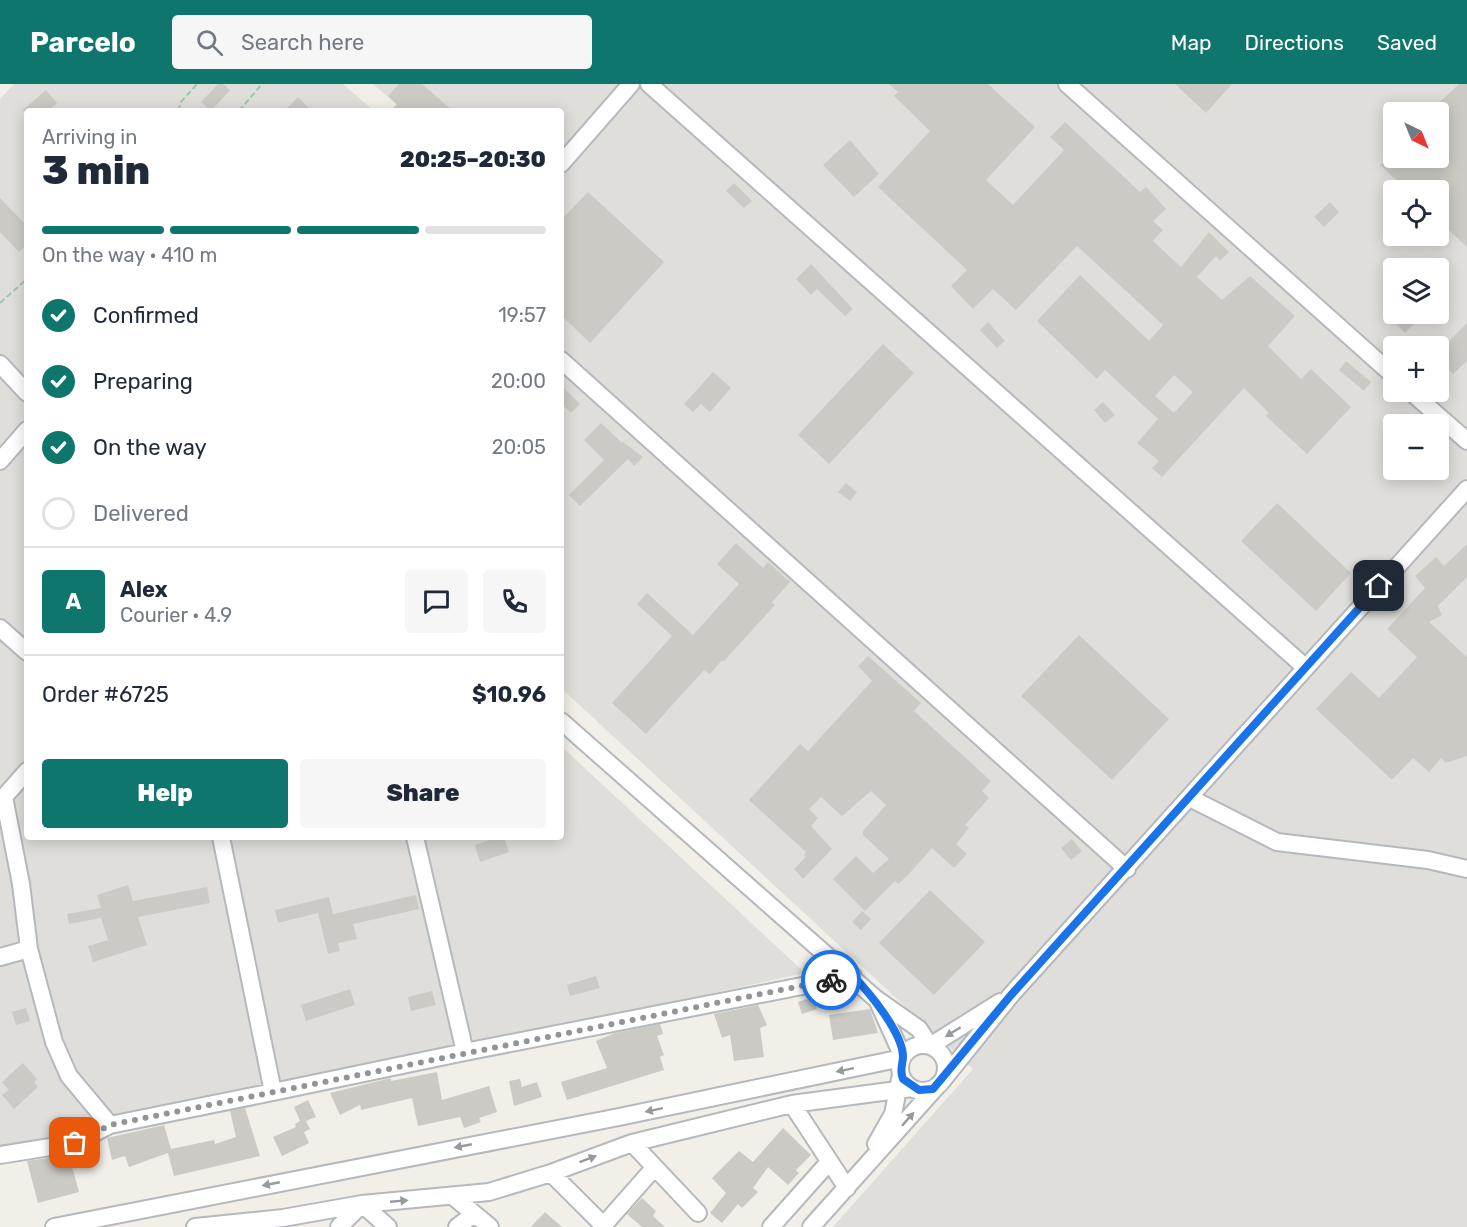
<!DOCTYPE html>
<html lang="en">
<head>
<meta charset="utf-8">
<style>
  body { margin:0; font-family:Rubik,sans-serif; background:#f6f6f7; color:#1f2937; height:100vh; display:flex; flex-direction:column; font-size:22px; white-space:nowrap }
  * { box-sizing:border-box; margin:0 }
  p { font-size:20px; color:#747a83 }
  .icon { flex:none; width:33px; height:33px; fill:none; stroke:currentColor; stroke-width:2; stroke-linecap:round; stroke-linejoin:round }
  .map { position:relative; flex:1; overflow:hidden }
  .panel { position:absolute; left:24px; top:24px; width:540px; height:732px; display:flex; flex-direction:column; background:#fff; border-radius:6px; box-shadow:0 3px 15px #0003 }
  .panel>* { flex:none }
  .needle { width:39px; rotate:137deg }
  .buttons { position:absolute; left:1383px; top:18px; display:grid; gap:12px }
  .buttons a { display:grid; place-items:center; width:66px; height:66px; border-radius:6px; background:#fff; box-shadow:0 3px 15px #0003; font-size:30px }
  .pin { position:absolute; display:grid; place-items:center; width:51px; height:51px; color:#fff; margin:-26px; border-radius:12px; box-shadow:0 3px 9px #0006 }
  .courier { position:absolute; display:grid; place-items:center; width:60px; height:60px; margin:-30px; border:4px solid #1a73e8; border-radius:50%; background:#fff; color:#222; box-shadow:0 2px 8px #0007 }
  .head em { font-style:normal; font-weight:800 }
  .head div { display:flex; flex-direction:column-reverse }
  .head { display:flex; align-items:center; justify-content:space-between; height:102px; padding:0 18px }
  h1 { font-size:39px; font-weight:800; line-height:45px }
  .bar { display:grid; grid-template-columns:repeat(4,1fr); gap:9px 6px; align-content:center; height:72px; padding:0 18px }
  .bar i { height:8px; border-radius:4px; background:#e0e1e3 }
  .bar .on { background:#0f766e }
  .bar p { grid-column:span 4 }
  .line { display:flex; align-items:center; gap:15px; padding:0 18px; border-top:2px solid #e0e1e3 }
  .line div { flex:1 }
  .round { display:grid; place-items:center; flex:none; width:63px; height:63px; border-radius:6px; background:#f6f6f7 }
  ol { padding:0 18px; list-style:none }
  li { display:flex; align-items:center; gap:18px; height:66px }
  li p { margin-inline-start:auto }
  li .icon { padding:6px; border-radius:50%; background:#0f766e; color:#fff; stroke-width:4 }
  li:last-child { color:#747a83 }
  li i { width:33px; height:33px; border:3px solid #e0e1e3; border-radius:50% }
  .action { display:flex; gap:12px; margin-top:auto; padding:12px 18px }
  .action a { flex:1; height:69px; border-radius:6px; background:#0f766e; color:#fff; font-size:24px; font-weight:800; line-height:69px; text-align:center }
  .action a+a { background:#f6f6f7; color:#1f2937 }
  header { display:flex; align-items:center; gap:36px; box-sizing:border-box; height:84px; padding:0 30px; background:#0f766e; color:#fff }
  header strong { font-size:28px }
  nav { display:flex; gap:33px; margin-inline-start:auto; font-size:21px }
  .search { width:420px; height:54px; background:#f6f6f7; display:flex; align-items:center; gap:15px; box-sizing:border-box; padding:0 21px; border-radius:6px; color:#747a83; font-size:22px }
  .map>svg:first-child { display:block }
  .industrial { fill:#e0deda; fill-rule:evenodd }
  .building { fill:#cccac5; fill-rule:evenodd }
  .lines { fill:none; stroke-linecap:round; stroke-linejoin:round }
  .minor-casing { stroke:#b5b8bc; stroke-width:20 }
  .path { stroke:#9cc7a9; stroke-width:2; stroke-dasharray:6 3; stroke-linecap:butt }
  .minor { stroke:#fff; stroke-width:16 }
  .oneway { fill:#979a9d }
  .done { stroke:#929495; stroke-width:6; stroke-dasharray:0 10.8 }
  .route { stroke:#1a73e8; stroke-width:8 }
</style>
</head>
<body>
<header>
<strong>Parcelo</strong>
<div class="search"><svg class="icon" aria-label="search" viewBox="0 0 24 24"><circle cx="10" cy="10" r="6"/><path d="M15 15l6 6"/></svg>Search here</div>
<nav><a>Map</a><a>Directions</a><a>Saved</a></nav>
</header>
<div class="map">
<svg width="1467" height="1143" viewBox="0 0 1467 1143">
  <rect width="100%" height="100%" fill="#f1efe8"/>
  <path class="industrial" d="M14,0H343L374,27H27V753H561V662L805,889L0,1064V15Z
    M373,0H1467V1143H833L973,985L561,604V27H404ZM1394,28H1438V74H1394ZM1394,106H1438V152H1394ZM1394,184H1438V230H1394ZM1394,262H1438V308H1394ZM1394,340H1438V386H1394Z"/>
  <path class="building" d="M218,0H223L230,6L211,27L201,18Z
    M399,0H422L453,27H390L397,20L388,12Z
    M889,0H988L1035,43L986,96L1013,121L1064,66L1050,53L1065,38L1140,108L1146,103L1166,125L1153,137L1163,146L1153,157L1181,183L1209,148L1229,168L1220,177L1216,172L1197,193L1222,216L1250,192L1295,232L1268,262L1301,295L1311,285L1351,323L1307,370L1266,332L1269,329L1244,304L1162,393L1152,384L1159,377L1137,359L1158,335L1105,286L1097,295L1037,237L1080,191L1149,257L1163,241L1077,162L1016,226L993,205L973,225L951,202L967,186L878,103L930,47L894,12L898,8ZM1174,291L1193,308L1174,329L1155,312Z
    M1175,0H1232L1206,29Z
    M1459,0H1467V163L1438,136V106H1407L1380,81L1387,74H1438V28H1429Z
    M46,6L57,19L48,27H22Z
    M298,13L312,27H284Z
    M850,56L879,90L854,113L823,81Z
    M734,99L752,117L744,124L726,107Z
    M588,108L664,178L590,259L561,231V136Z
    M0,114L27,142V161L19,168L0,148Z
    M1330,118L1339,128L1324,143L1314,133Z
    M811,180L853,225L845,232L817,205L811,211L796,195Z
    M1386,230H1411L1418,236L1405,249Z
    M988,238L1005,257L997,264L980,246Z
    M1467,239V277L1453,290L1438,275V268Z
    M883,260L914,289L829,380L798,351Z
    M1346,277L1371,298L1364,307L1339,286Z
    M713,288L731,304L710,328L701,320L693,328L684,320Z
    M561,301L580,320L571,329L561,319Z
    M1103,318L1115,331L1105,339L1094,326Z
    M601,339L622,359L623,358L643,373L634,382L628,375L580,422L569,411L604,376L584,356Z
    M846,399L857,408L850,417L838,408Z
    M1277,419L1351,489L1316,527L1241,457Z
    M736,459L763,484L768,478L790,498L772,518L775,521L723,578L722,576L710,590L704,586L646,650L612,619L672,552L637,520L647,509L693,551L739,500L717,480Z
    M1467,460V493L1438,522L1442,531L1429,538L1467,573V672L1446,679L1441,674L1429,688L1413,674L1392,696L1316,625L1351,588L1379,614L1417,573L1387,545L1425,504L1415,492L1436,473L1444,482Z
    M1079,551L1169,635L1112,696L1021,612Z
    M868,572L921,619L914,627L991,697L982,707L989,714L965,741L969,744L956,760L967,770L954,784L932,764L908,791L898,800L895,797L865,827L833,795L856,772L873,789L889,775L863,751V747L886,721L871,707L842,732L821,713L809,725L818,734L811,742L832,765L803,795L794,785L806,773L804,771L806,768L749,716L800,660L808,667L872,597L858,582Z
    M498,753H504L509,768L480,778L475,761Z
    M1072,755L1082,767L1071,776L1061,764Z
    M128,801L133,817L207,803L210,819L138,833L147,861L93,878L88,862L108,856L101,834L69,840L67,830L101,824L97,811Z
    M930,806L985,858L934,911L879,859Z
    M416,811L419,825L353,840L357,855L338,859L340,867L328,870L318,829L278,839L275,826L329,813L333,830Z
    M862,827L871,835L861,846L852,838Z
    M596,892L600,904L570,912L567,901Z
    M350,905L355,921L306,937L301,921Z
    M432,907L436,921L411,927L408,913Z
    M813,913L817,925L802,930L798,918Z
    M758,921L767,941L760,944L764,973L734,977L730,951L722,954L714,930Z
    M26,924L30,937L16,941L12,928Z
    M870,925L878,949L833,956L829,931Z
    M660,940L663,950L657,952L664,971L660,973L664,986L567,1016L561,998L607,984L596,957L615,949Z
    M23,979L37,995L34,998L38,1003L14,1025L2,1011L9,1006L2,998Z
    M437,988L442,1016L489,1002L497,1028L479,1034L481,1038L464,1044L460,1033L418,1042L412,1014L361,1026L360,1021L340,1031L330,1009L391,994V997Z
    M520,995L522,1003L537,998L542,1013L514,1022L509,997Z
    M308,1016L316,1033L306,1037L310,1045L304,1048L309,1059L282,1072L273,1053L296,1043L295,1040L300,1037L294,1023Z
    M245,1024L260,1072L174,1092L168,1069L129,1083L125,1072L112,1076L107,1054L164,1041L171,1065L214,1056L215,1060L236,1053L230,1027Z
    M783,1044L811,1071L796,1086L799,1089L788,1101L768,1083L753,1104L758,1108L742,1124L738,1120L722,1139L710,1129L726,1109L712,1094L739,1067L753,1078Z
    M69,1071L79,1108L38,1119L27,1077Z
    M642,1114L656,1127L653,1132L665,1143H642L627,1130Z
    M545,1128L562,1143H531Z"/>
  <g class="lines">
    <defs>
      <path id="minor" d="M649,0L1306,584
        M1067,0L1394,292
        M561,80L631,0
        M561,276L1127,785
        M0,280L27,309
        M1411,308L1467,357
        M0,377L27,346
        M0,544L27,568
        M561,637L875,914L919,945L930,962
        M27,687L4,713L21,800L29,865L54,958L69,992L110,1041L273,1008L221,753
        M1190,714L1277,758L1428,776L1467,785
        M415,753L465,968L853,892
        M0,873L29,865
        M879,920L903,973
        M900 984a23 23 0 1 1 46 0a23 23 0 1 1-46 0Z
        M930,962L1000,918
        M942,997L1011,911L1467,405
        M273,1008L465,968
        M792,1020L847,1104
        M632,1059L698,1129
        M876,1060L893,1030L900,995
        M0,1071L75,1059L110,1041
        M551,1089L605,1143
        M454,1113L490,1143
        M54,1143L619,1033L902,974
        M195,1143L283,1134L362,1120L489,1108L551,1089L632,1059L792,1020L912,1004
        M339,1143L362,1120L388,1143
        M457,1143L474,1130
        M602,1143L654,1084
        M771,1143L829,1078
        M811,1143L939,1000"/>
    </defs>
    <use href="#minor" class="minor-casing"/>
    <path class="path" d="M179,27L180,19L197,0
      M239,27L262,0
      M0,219L27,195"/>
    <use href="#minor" class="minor"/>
  </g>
  <defs><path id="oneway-solid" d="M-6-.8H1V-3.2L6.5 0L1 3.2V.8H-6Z" transform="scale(1.5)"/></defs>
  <g class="oneway">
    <use href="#oneway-solid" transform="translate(953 948) rotate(148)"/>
    <use href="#oneway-solid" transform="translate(845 986) rotate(168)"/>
    <use href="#oneway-solid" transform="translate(654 1026) rotate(168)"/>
    <use href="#oneway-solid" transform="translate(908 1035) rotate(-48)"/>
    <use href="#oneway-solid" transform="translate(463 1062) rotate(169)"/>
    <use href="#oneway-solid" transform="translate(588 1075) rotate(-21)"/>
    <use href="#oneway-solid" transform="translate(271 1100) rotate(169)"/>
    <use href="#oneway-solid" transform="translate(399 1117) rotate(-5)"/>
  </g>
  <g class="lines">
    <path class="done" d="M75,1059L110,1041L831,896"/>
    <path class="route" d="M831,896L853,892C869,908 902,948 903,972C903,981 899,986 903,995L919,1006L933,1005L1011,911L1379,502"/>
  </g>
</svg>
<div class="buttons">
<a><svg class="needle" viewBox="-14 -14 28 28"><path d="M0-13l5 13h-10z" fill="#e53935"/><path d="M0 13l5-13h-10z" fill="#747a83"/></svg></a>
<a><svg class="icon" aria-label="locate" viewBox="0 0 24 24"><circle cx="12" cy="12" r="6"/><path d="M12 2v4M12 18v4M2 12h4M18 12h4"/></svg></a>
<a><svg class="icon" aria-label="layers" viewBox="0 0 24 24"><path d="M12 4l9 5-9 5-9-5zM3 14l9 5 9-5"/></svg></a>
<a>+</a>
<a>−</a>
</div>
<div class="pin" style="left:75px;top:1059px;background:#ea580c"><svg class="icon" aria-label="bag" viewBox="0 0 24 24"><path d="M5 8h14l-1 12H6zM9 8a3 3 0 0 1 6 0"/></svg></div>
<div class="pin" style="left:1379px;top:502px;background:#1f2937"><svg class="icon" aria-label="home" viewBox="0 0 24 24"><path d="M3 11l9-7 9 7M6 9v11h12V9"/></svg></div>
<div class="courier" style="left:831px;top:896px"><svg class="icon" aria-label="bike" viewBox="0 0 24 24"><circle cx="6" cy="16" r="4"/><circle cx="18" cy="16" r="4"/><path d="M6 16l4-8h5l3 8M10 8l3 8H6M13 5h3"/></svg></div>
<section class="panel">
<div class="head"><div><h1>3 min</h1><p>Arriving in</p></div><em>20:25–20:30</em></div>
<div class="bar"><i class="on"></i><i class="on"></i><i class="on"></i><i></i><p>On the way · 410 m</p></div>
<ol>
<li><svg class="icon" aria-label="check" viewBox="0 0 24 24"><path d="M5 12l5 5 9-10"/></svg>Confirmed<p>19:57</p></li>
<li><svg class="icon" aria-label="check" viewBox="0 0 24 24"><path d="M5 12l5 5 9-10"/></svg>Preparing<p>20:00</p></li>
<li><svg class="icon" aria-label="check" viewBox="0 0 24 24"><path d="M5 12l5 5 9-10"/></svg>On the way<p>20:05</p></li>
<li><i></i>Delivered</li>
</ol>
<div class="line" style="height:108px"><b class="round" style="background:#0f766e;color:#fff">A</b><div><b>Alex</b><p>Courier · 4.9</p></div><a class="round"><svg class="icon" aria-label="chat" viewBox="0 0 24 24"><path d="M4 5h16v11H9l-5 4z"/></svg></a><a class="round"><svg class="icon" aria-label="phone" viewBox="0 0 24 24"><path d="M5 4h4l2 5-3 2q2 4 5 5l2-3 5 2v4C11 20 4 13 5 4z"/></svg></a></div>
<div class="line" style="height:78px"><div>Order #6725</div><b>$10.96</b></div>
<div class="action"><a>Help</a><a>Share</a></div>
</section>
</div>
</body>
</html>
